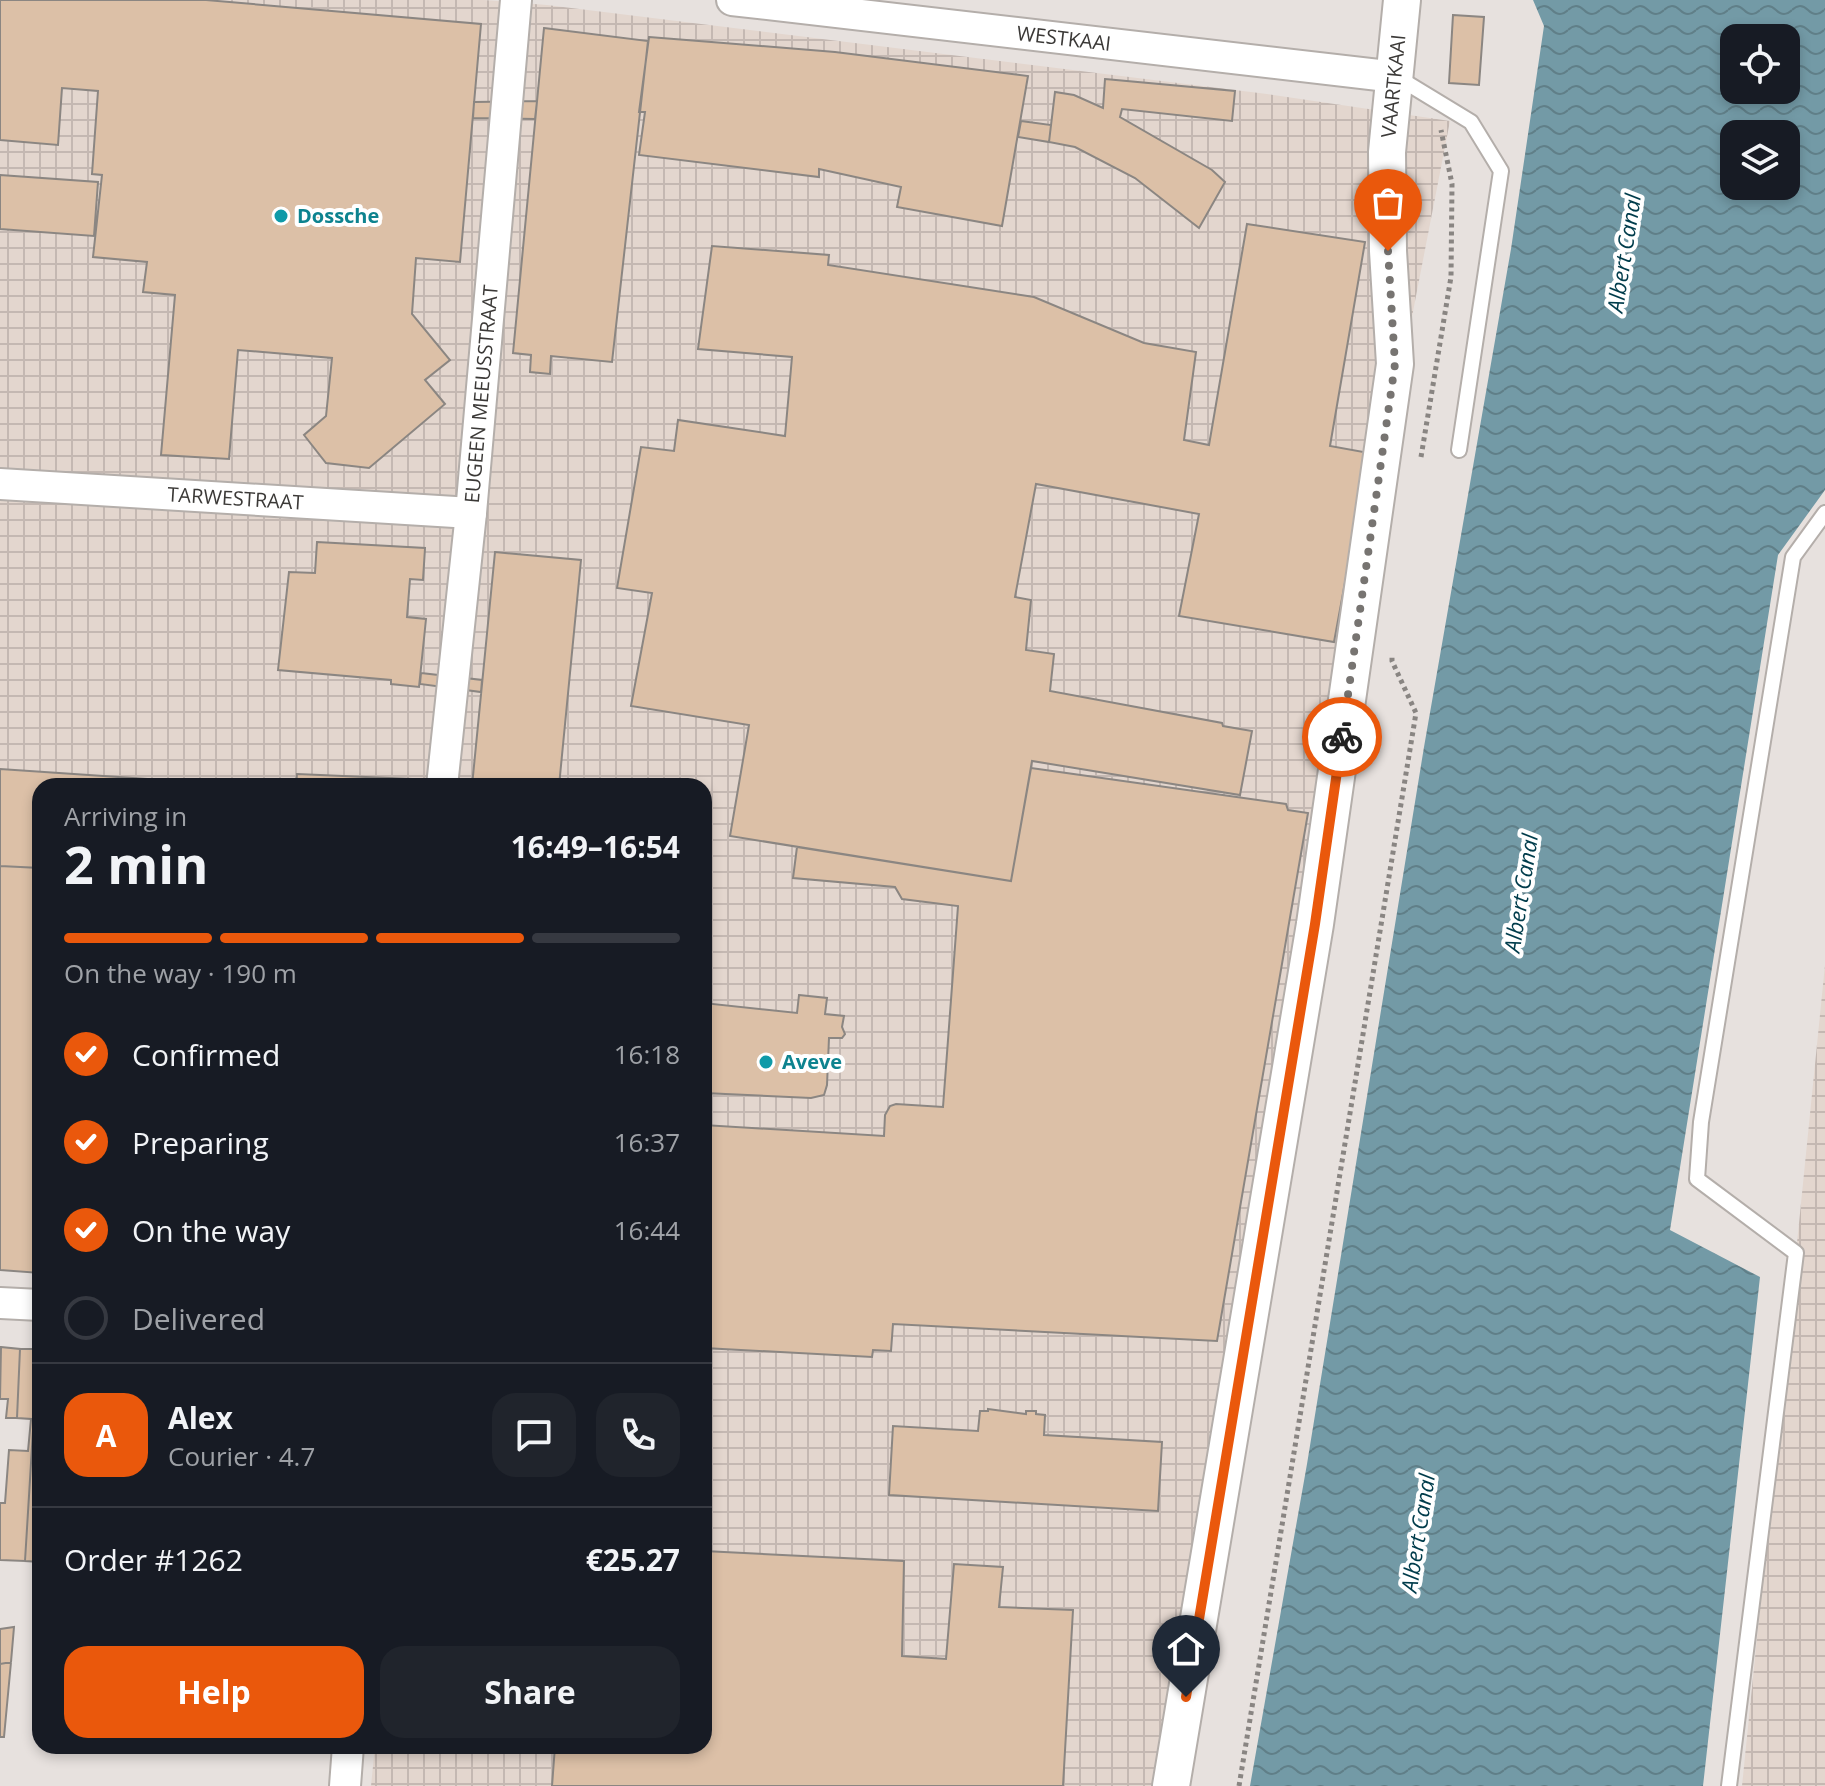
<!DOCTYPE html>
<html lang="en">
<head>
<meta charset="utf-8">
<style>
  body { margin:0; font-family:"Open Sans",sans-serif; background:#20242c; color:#f1f3f6; height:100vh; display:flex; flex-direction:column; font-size:30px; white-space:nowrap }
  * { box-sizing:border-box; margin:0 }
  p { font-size:26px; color:#9ea1a6 }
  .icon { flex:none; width:44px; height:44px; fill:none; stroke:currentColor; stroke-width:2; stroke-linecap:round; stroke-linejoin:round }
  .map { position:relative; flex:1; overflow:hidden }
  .panel { position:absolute; left:32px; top:778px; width:680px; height:976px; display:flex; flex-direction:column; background:#171b24; border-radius:24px; box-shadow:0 4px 12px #0003 }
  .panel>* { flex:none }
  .controls { position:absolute; left:1720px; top:24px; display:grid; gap:16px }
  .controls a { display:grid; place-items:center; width:80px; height:80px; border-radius:16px; background:#171b24; box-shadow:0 4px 12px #0003; font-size:40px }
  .pin { position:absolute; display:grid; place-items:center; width:68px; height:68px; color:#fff; margin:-82px -34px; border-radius:50% 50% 50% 0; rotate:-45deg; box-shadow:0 0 8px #0007 }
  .pin .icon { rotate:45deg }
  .courier { position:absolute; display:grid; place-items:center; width:80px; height:80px; margin:-40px; border:6px solid #ea580c; border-radius:50%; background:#fff; color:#222; box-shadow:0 2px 10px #0007 }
  .head em { font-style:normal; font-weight:700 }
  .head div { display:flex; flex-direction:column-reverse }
  .head { display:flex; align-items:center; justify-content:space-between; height:136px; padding:0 32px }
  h1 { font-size:52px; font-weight:700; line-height:60px }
  .bar { display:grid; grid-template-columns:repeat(4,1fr); gap:12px 8px; align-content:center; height:96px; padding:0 32px }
  .bar i { height:10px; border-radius:6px; background:#363941 }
  .bar .on { background:#ea580c }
  .bar p { grid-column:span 4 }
  .line { display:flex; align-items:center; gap:20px; padding:0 32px; border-top:2px solid #363941 }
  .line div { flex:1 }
  .round { display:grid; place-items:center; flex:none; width:84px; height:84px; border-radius:24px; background:#20242c }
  ol { padding:0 32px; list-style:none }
  li { display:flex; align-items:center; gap:24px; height:88px }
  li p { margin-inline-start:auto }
  li .icon { padding:8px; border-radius:50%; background:#ea580c; color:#fff; stroke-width:4 }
  li:last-child { color:#9ea1a6 }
  li i { width:44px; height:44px; border:4px solid #363941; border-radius:50% }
  .button { display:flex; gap:16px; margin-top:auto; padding:16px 32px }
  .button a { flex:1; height:92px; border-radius:24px; background:#ea580c; color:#fff; font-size:32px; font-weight:700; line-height:92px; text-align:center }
  .button a+a { background:#20242c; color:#f1f3f6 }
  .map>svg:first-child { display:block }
  .industrial { fill:url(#industrial-grid) }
  .water { fill:url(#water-waves); fill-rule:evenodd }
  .building { fill:#dcc0a7; stroke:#8b8682; stroke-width:2 }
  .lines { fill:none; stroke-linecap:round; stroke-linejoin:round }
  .service-casing { stroke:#b4aeaa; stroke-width:18 }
  .minor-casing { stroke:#b4aeaa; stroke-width:34 }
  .tertiary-casing { stroke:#b4aeaa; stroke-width:40 }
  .path { stroke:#898582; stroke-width:5; stroke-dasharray:4 4; stroke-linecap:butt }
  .service { stroke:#fff; stroke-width:14 }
  .minor { stroke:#fff; stroke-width:30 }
  .tertiary { stroke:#fff; stroke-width:36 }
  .done { stroke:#777471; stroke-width:8; stroke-dasharray:0 14.4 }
  .route { stroke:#ea580c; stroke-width:10 }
  .culture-dot { fill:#0f9aa8; stroke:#fff; stroke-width:3 }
  .labels { text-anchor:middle; stroke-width:8; stroke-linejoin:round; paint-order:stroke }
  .street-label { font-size:20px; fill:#3b3937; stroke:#fff }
  .culture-label { font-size:20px; font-weight:bold; fill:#0d838f; stroke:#fff; text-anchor:start }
  .water-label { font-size:22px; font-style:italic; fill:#003c4b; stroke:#fff }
</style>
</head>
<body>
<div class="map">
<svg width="1825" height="1786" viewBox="0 0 1825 1786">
  <defs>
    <pattern id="industrial-grid" width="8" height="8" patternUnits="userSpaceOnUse" patternTransform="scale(2)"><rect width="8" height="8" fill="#e3d6ce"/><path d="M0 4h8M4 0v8" fill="none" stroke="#c4b8b2"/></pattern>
    <pattern id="water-waves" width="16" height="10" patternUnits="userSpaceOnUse" patternTransform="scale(2)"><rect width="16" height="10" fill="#739aa6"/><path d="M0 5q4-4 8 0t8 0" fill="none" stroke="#607f88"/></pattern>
  </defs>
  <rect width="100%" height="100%" fill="#e7e1de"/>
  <path class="industrial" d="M0,0H484L547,5L1267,94L1450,121L1403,363L1158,1786H371L375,1746H704V786H40V1273L0,1270Z
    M1825,965V1786H1742L1796,1253Z"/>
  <path class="water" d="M1533,0H1825V490L1778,555L1670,1230L1760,1277L1703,1786H1250L1307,1464L1424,747L1511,249L1544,26ZM1734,38H1786V90H1734ZM1734,134H1786V186H1734Z"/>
  <path class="building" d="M0,0H206L481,24L460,262L416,258L412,314L450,360L425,380L445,404L369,468L326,463L304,435L326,416L332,358L238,350L229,459L161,455L175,295L143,292L147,262L93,257L102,175L92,174L98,91L62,88L58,145L0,140Z
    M1453,15L1484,17L1479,85L1449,83Z
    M544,28L648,41L612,362L551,356L550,374L530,372L531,355L513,353Z
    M649,37L835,52L1028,76L1002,226L897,207L901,187L819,169V177L639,155L645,112H639Z
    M1105,79L1235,91L1232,121L1122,109L1120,117L1212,170L1225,182L1199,228L1135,178L1075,147L1049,142L1055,92L1074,95L1103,108Z
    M537,101L535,119L473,118L474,102Z
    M1021,121L1051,125L1049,142L1018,137Z
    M0,175L98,182L94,236L0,229Z
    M1247,224L1365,242L1330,446L1369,453L1334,642L1179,616L1199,514L1036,484L1015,597L1031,600L1026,650L1054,654L1050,691L1222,723L1223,726L1252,731L1240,795L1032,761L1011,881L730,836L749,725L631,706L652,593L617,588L641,447L674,451L678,420L785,436L792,357L698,349L712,246L829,255L828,265L1034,297L1144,343L1196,352L1184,440L1209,445Z
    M317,542L425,548L423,580L410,579L407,617L426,619L419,687L391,684V680L278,670L289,572L315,573Z
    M495,552L581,560L559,786H472Z
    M421,673L482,680L481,692L420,684Z
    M1031,768L1286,804L1288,810L1308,813L1217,1341L893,1324L891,1351L873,1350L872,1357L704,1348V1125L884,1136L885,1115L890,1106L896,1104L943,1107L958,906L902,899L895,887L793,878L797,847L1011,881Z
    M0,769L251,786H40V868L0,866Z
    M297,774L411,779L410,786H296Z
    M0,866L40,868V1273L0,1270Z
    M799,995L827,998L825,1014L844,1016L842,1027L845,1034L842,1038H829L827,1085L824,1095L811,1098L704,1093V1003L797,1013Z
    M1,1347L20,1349L17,1418H6L8,1399H0Z
    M20,1349H38L25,1561L0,1560V1503H5L9,1450L28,1451L31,1419L17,1418Z
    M38,1349L40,1350V1562L25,1561Z
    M988,1409L1026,1414V1411H1036V1414L1045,1415L1044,1435L1162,1442L1158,1511L889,1495L893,1426L978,1431L980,1411H988Z
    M704,1551L904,1561L902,1656L946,1659L954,1564L1003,1567L999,1607L1073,1610L1063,1786H552L555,1746H704Z
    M14,1627L11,1662L0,1664V1629Z
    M11,1662L4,1737H0V1664Z"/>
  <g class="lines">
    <defs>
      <path id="service" d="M1397,77L1471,122L1501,171L1459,450
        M1729,1786L1796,1253L1697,1179L1701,1122L1793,557L1825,513"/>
      <g id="minor">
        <path id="s1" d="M732,0L1396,77"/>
        <path id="s2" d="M0,484L471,513"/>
        <path id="s3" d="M442,786L471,513L516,0"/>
        <path d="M0,1303L40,1305"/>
        <path d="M345,1786L348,1746"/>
      </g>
      <g id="tertiary">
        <path id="s4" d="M1171,1786L1315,924L1395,364L1388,251L1387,152L1402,0"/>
      </g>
    </defs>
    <use href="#service" class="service-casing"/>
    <use href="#minor" class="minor-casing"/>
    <use href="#tertiary" class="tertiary-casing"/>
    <path class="path" d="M1421,457L1451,277L1452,184L1441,130
      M1239,1786L1416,713L1392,661V657"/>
    <use href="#service" class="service"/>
    <use href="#minor" class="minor"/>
    <use href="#tertiary" class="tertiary"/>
  </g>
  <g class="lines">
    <path class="done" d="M1342,737L1395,364L1388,251"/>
    <path class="route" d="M1186,1697L1315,924L1342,737"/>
  </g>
  <g class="culture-dot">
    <circle cx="281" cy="216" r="8"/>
    <circle cx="766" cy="1062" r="8"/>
  </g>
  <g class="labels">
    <g class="street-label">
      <text dy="7" stroke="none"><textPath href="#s1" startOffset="334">WESTKAAI</textPath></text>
      <text dy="7" stroke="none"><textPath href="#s4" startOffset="1718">VAARTKAAI</textPath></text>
      <text dy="7" stroke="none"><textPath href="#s3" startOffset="394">EUGEEN MEEUSSTRAAT</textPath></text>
      <text dy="7" stroke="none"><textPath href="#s2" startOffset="236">TARWESTRAAT</textPath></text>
    </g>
    <g class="culture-label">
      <text x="297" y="223">Dossche</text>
      <text x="782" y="1069">Aveve</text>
    </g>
    <g class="water-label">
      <text transform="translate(1624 253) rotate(-81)" y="8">Albert Canal</text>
      <text transform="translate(1521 893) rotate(-81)" y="8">Albert Canal</text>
      <text transform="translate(1418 1533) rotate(-81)" y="8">Albert Canal</text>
    </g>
  </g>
</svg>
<div class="controls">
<a><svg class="icon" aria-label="locate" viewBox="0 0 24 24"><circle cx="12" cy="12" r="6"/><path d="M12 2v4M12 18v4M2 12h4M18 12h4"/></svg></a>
<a><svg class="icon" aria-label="layers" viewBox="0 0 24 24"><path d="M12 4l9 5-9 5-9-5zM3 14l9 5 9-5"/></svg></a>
</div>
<div class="pin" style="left:1388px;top:251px;background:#ea580c"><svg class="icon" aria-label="bag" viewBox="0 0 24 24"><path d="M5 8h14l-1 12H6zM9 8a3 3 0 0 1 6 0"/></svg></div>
<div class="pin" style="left:1186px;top:1697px;background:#1f2937"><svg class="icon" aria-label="home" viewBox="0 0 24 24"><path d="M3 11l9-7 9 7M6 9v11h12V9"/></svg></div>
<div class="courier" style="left:1342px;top:737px"><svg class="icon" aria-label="bike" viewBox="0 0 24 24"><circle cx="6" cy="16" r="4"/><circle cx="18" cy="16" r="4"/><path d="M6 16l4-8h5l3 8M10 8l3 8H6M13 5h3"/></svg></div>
<section class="panel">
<div class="head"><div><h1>2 min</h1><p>Arriving in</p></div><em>16:49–16:54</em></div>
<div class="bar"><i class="on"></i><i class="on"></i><i class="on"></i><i></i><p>On the way · 190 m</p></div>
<ol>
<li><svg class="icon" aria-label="check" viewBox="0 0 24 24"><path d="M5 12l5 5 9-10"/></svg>Confirmed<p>16:18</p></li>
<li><svg class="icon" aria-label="check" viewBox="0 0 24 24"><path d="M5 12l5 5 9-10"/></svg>Preparing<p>16:37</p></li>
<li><svg class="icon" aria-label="check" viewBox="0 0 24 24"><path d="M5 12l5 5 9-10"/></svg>On the way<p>16:44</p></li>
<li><i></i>Delivered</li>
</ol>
<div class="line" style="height:144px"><b class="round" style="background:#ea580c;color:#fff">A</b><div><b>Alex</b><p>Courier · 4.7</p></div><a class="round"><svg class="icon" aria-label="chat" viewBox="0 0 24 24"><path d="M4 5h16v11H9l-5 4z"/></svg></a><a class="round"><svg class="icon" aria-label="phone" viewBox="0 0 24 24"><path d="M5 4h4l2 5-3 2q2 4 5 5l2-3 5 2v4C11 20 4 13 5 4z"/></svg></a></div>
<div class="line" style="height:104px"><div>Order #1262</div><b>€25.27</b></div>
<div class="button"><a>Help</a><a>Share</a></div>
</section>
</div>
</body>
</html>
